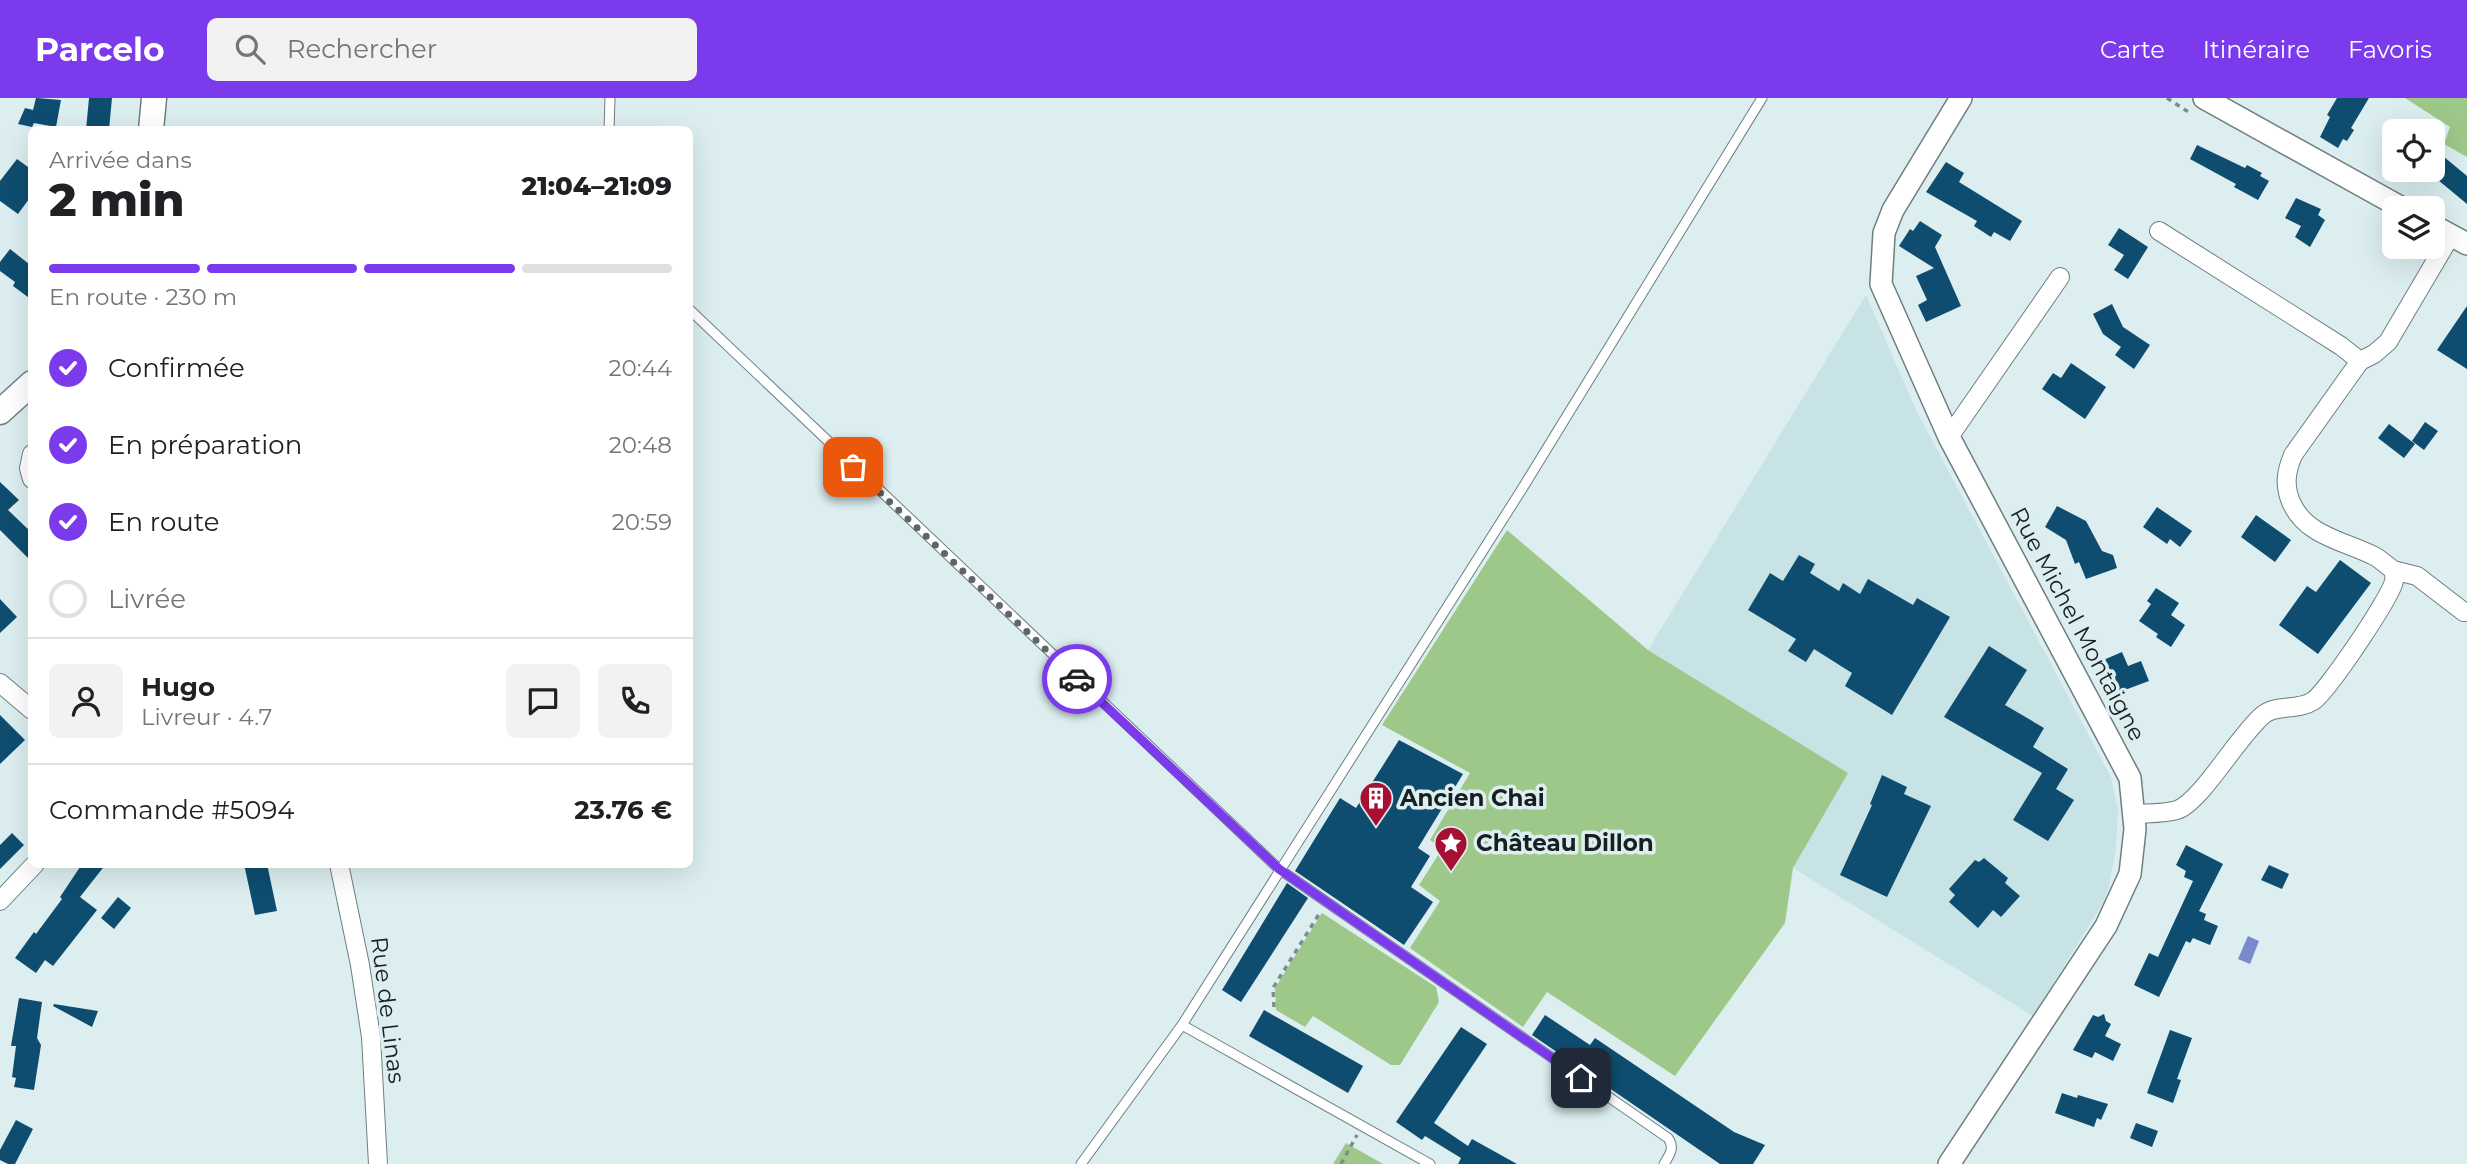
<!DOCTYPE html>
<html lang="fr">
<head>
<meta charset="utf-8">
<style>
  body { margin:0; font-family:Montserrat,sans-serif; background:#f2f2f2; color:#202124; height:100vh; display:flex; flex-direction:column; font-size:26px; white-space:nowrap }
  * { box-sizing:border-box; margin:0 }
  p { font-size:23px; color:#757577 }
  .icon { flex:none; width:38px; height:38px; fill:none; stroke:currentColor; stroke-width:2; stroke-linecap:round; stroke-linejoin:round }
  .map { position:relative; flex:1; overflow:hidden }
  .sheet { position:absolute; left:28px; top:28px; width:665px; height:742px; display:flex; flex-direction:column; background:#fff; border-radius:10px; box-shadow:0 7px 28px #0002 }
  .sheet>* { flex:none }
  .tools { position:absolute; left:2382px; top:21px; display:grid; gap:14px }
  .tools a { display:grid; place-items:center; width:63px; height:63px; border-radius:10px; background:#fff; box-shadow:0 7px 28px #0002; font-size:35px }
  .pin { position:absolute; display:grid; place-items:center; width:60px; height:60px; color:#fff; margin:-30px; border-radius:14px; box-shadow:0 4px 10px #0006 }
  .courier { position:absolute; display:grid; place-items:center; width:70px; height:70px; margin:-35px; border:5px solid #7c3aed; border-radius:50%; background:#fff; color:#222; box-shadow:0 2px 9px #0007 }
  .summary em { font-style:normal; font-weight:800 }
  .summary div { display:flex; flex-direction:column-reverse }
  .summary { display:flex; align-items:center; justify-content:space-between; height:119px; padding:0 21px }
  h1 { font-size:46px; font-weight:800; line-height:52px }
  .bar { display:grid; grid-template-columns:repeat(4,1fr); gap:10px 7px; align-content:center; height:84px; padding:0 21px }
  .bar i { height:9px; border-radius:5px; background:#e0e0e0 }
  .bar .active { background:#7c3aed }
  .bar p { grid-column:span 4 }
  .line { display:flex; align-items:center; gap:18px; padding:0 21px; border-top:2px solid #e0e0e0 }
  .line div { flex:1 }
  .round { display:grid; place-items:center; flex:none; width:74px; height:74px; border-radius:10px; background:#f2f2f2 }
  ol { padding:0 21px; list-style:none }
  li { display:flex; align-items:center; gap:21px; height:77px }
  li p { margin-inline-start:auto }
  li .icon { padding:7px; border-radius:50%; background:#7c3aed; color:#fff; stroke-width:4 }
  li:last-child { color:#757577 }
  li i { width:38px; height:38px; border:4px solid #e0e0e0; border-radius:50% }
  header { display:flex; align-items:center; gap:42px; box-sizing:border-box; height:98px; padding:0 35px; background:#7c3aed; color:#fff }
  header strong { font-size:33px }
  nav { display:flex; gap:38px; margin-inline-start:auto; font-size:24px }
  .search { width:490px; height:63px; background:#f2f2f2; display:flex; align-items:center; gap:18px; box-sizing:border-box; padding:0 24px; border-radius:10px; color:#757577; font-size:26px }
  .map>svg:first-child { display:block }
  .built { fill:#c7e3e6 }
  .green { fill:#9ec88a }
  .water { fill:#7a89cd }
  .building { fill:#0e4d6f }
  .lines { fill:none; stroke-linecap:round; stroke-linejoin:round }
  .service-casing { stroke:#6e7f81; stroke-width:11 }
  .minor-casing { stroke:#6e7f81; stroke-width:20 }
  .tertiary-casing { stroke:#6e7f81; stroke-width:24 }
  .secondary-casing { stroke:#6e7f81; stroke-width:27 }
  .path { stroke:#7f8c8d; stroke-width:3.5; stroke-dasharray:5 5; stroke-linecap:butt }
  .service { stroke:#fff; stroke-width:9 }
  .minor { stroke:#fff; stroke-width:18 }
  .tertiary { stroke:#fff; stroke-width:21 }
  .secondary { stroke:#fff; stroke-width:24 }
  .done { stroke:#5d6769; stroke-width:7; stroke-dasharray:0 12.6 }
  .route { stroke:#7c3aed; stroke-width:9 }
  .labels { text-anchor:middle; stroke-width:7; stroke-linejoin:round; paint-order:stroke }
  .street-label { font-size:23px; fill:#181f20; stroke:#dceef0 }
  .poi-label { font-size:23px; font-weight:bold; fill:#181f20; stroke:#dceef0; text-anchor:start }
</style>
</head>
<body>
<header>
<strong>Parcelo</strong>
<div class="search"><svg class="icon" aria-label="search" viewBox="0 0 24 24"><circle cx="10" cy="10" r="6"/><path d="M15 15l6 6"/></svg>Rechercher</div>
<nav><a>Carte</a><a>Itinéraire</a><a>Favoris</a></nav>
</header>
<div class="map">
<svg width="2467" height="1066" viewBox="0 0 2467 1066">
  <rect width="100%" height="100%" fill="#dceef0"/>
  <path class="built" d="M1866,197L1916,312L2111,679L2118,711L2116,750L2109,788L2103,805L2033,918L1793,770L1847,675L1648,552Z"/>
  <path class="green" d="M2405,0H2467V59L2444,46L2450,29Z
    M1507,432L1648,552L1848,675L1793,770L1785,825L1675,978L1547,894L1523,929L1410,850L1440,803L1419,787L1442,751L1430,742L1470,675L1382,627Z
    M1322,815L1436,889L1439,904L1400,967H1391L1313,918L1305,929L1276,912L1275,890Z
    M1346,1045L1383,1066H1333Z"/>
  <path class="water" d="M2248,838L2259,843L2250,866L2238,861Z"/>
  <path class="building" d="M36,0L61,2L56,29L34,25L32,29L18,26L25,10L33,12Z
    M89,0H112L109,32H86Z
    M2337,0H2369L2351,30L2354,32L2347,43L2343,41L2338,50L2320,39L2330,19L2327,17Z
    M2197,47L2245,70L2247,67L2262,75L2260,78L2269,83L2258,102L2234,89L2236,86L2190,61Z
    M2432,49L2467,78V106L2432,77Z
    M17,61L32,72V97L18,116L0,103V83Z
    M1946,64L1964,75L1959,84L2022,123L2010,143L1994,134L1991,139L1974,128L1977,123L1926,94Z
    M2296,100L2321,111L2318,117L2325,122L2310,149L2295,139L2301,128L2285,120Z
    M1920,123L1942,137L1935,149L1961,208L1926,224L1918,207L1927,202L1916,178L1934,170L1899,148L1910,131L1913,133Z
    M2119,130L2148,149L2128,181L2114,172L2124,157L2108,147Z
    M10,151L29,166L32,163V202L13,188L15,184L0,173V164Z
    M2112,206L2123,229L2150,247L2134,271L2115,257L2121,249L2103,236L2093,216Z
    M2467,208V271L2437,252Z
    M2071,265L2106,289L2085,321L2042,291L2053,275L2061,280Z
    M2425,324L2438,333L2424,352L2412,343Z
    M2389,326L2415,346L2404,360L2378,340Z
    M0,384L19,402L8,412L32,435V464L0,432Z
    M2057,408L2086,423L2102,453L2113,457L2117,470L2086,481L2079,464L2075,466L2066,442L2045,429Z
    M2157,409L2192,433L2180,449L2170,441L2167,446L2143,429Z
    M2256,417L2291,442L2275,464L2241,439Z
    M1799,457L1815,466L1810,475L1839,493L1843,485L1860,496L1868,481L1913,507L1917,500L1950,519L1892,617L1845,588L1852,575L1814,551L1806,564L1788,553L1796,541L1748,512L1770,475L1783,483Z
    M2340,462L2371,485L2318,556L2279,527L2307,488L2316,494Z
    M2156,490L2179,505L2171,517L2185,527L2171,549L2156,539L2158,536L2139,523L2151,506L2147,503Z
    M0,501L17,519L0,535Z
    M1989,548L2027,572L2005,607L2044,630L2033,649L2068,671L2056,691L2074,702L2048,743L2013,722L2042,675L1944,619Z
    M2122,554L2128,568L2141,563L2149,583L2114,596L2101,563Z
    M0,617L25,642L0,666Z
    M1399,642L1463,676L1418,750L1430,758L1411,789L1433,804L1404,847L1295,773L1340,700L1356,710Z
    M1882,677L1907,689L1904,696L1931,708L1887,799L1840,777L1872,707L1870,706Z
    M12,735L24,747L0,771V747Z
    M2186,747L2223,766L2199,813L2206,816L2204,822L2218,828L2210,847L2193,840L2190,845L2186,843L2159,899L2134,887L2149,855L2158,859L2193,783L2184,779L2186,773L2176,767Z
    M1984,760L2008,780L2005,785L2020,798L2001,819L1993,812L1978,830L1949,804L1955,797L1949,791L1975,762L1979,764Z
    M82,766H106L80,799L97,812L53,868L45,862L36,875L15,860L34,834L36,836L62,801L60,799Z
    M244,766H267L277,813L255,817Z
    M2269,767L2289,776L2282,791L2261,782Z
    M1287,785L1308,800L1241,904L1222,892Z
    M118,799L131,810L114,831L101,820Z
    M19,900L42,904L37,940L41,947L34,992L14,989L16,980L12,979L16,948H11Z
    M54,906L98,913L92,929L53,908Z
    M1264,912L1363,968L1348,995L1249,938Z
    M2104,916L2106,923L2111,926L2105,938L2121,946L2113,963L2095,954L2092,960L2073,952L2093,917L2098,919Z
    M1545,917L1590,947L1595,940L1734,1034L1765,1047L1753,1066H1720L1532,937Z
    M1461,929L1487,946L1434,1025L1468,1048L1472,1041L1517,1066H1458L1461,1060L1425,1038L1422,1042L1396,1024Z
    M2170,932L2192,940L2177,981L2181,982L2173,1005L2147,995Z
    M2062,995L2077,1000L2078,997L2108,1006L2101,1022L2097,1020L2094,1029L2055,1015Z
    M16,1022L33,1031L15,1066H8L0,1062V1052Z
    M2136,1025L2158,1033L2152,1049L2130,1040Z"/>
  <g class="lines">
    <defs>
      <path id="service" d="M609,32L610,0
        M690,212L1279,771L1668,1040C1675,1050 1670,1056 1664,1066
        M1081,1066L1182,927
        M1430,1066L1182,927L1522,391L1762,0"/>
      <path id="minor" d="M2159,133L2341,248L2360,263
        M1949,339L2060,179
        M32,356L29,370L32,381
        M2393,472L2417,478L2464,514
        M0,585L32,612
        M2134,716C2147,715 2164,716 2177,712C2201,704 2238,638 2263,617C2276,606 2298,613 2313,603C2327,594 2391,499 2394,483C2395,480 2394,476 2393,472C2388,468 2382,463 2376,459C2346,443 2306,439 2291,404C2284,387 2286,374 2293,357L2360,263L2374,256L2388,244L2451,137
        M339,766L360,867L371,939L378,1066
        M0,803L35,766"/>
      <path id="tertiary" d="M2204,0L2402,110
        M2432,127L2467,146
        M1949,1066L2106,828L2130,776L2135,731L2130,680L1949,339L1881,186L1884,135L1893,112L1961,0"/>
      <path id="secondary" d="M151,32L154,0
        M0,314L32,285"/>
    </defs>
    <use href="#service" class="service-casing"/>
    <use href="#minor" class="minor-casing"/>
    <use href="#tertiary" class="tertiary-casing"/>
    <use href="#secondary" class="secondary-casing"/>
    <path class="path" d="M2167,0L2190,15
      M1274,909L1273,890L1321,813
      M1341,1066L1357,1037"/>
    <use href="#service" class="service"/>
    <use href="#minor" class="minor"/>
    <use href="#tertiary" class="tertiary"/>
    <use href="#secondary" class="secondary"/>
  </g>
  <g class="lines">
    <path class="done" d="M853,369L1077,581"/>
    <path class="route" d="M1077,581L1279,771L1581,980"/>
  </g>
  <defs>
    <symbol id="building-pin" viewBox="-11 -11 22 30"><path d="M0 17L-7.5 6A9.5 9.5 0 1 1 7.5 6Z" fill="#a81033" stroke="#dceef0"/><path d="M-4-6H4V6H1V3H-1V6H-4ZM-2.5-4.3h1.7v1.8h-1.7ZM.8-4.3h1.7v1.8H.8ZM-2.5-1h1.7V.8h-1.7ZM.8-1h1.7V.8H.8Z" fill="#fff"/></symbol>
    <symbol id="sight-pin" viewBox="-11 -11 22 30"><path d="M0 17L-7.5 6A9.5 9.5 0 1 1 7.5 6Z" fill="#a81033" stroke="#dceef0"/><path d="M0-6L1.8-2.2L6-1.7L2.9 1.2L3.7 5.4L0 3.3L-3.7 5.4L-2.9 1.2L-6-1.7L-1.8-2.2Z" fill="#fff"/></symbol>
  </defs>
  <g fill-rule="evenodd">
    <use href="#building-pin" x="1357" y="681" width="38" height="52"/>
    <use href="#sight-pin" x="1432" y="726" width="38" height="52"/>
  </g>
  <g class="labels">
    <g class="street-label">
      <text transform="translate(2078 526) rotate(62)" y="8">Rue Michel Montaigne</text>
      <text transform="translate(388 912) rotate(83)" y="8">Rue de Linas</text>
    </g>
    <g class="poi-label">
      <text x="1400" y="708">Ancien Chai</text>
      <text x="1476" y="753">Château Dillon</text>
    </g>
  </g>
</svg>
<div class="tools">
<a><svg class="icon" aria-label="locate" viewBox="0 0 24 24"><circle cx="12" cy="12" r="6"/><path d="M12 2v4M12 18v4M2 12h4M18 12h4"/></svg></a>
<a><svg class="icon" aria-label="layers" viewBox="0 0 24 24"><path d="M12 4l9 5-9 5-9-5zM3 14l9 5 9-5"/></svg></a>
</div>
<div class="pin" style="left:853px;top:369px;background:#ea580c"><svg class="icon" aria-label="bag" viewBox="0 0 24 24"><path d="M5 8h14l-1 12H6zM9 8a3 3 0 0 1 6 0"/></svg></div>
<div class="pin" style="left:1581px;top:980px;background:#1f2937"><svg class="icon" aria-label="home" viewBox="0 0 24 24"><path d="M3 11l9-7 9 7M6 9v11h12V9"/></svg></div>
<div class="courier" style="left:1077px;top:581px"><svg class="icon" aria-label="car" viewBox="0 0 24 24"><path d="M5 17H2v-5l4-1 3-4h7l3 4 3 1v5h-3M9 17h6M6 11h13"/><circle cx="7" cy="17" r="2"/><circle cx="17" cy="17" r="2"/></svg></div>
<section class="sheet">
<div class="summary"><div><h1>2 min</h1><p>Arrivée dans</p></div><em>21:04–21:09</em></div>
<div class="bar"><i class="active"></i><i class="active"></i><i class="active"></i><i></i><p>En route · 230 m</p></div>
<ol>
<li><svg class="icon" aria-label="check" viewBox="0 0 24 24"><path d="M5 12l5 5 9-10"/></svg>Confirmée<p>20:44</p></li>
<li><svg class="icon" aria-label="check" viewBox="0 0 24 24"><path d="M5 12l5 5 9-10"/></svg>En préparation<p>20:48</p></li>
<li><svg class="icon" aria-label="check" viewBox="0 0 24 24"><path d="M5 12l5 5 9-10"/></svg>En route<p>20:59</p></li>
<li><i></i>Livrée</li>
</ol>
<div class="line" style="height:126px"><a class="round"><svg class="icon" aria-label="person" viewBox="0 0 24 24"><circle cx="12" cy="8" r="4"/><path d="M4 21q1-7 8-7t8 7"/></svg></a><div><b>Hugo</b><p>Livreur · 4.7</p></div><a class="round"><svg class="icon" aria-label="chat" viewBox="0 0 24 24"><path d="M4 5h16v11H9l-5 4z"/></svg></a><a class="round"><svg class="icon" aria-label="phone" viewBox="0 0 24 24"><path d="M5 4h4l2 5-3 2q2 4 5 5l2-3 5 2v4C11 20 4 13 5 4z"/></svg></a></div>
<div class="line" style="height:91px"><div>Commande #5094</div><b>23.76 €</b></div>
</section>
</div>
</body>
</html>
